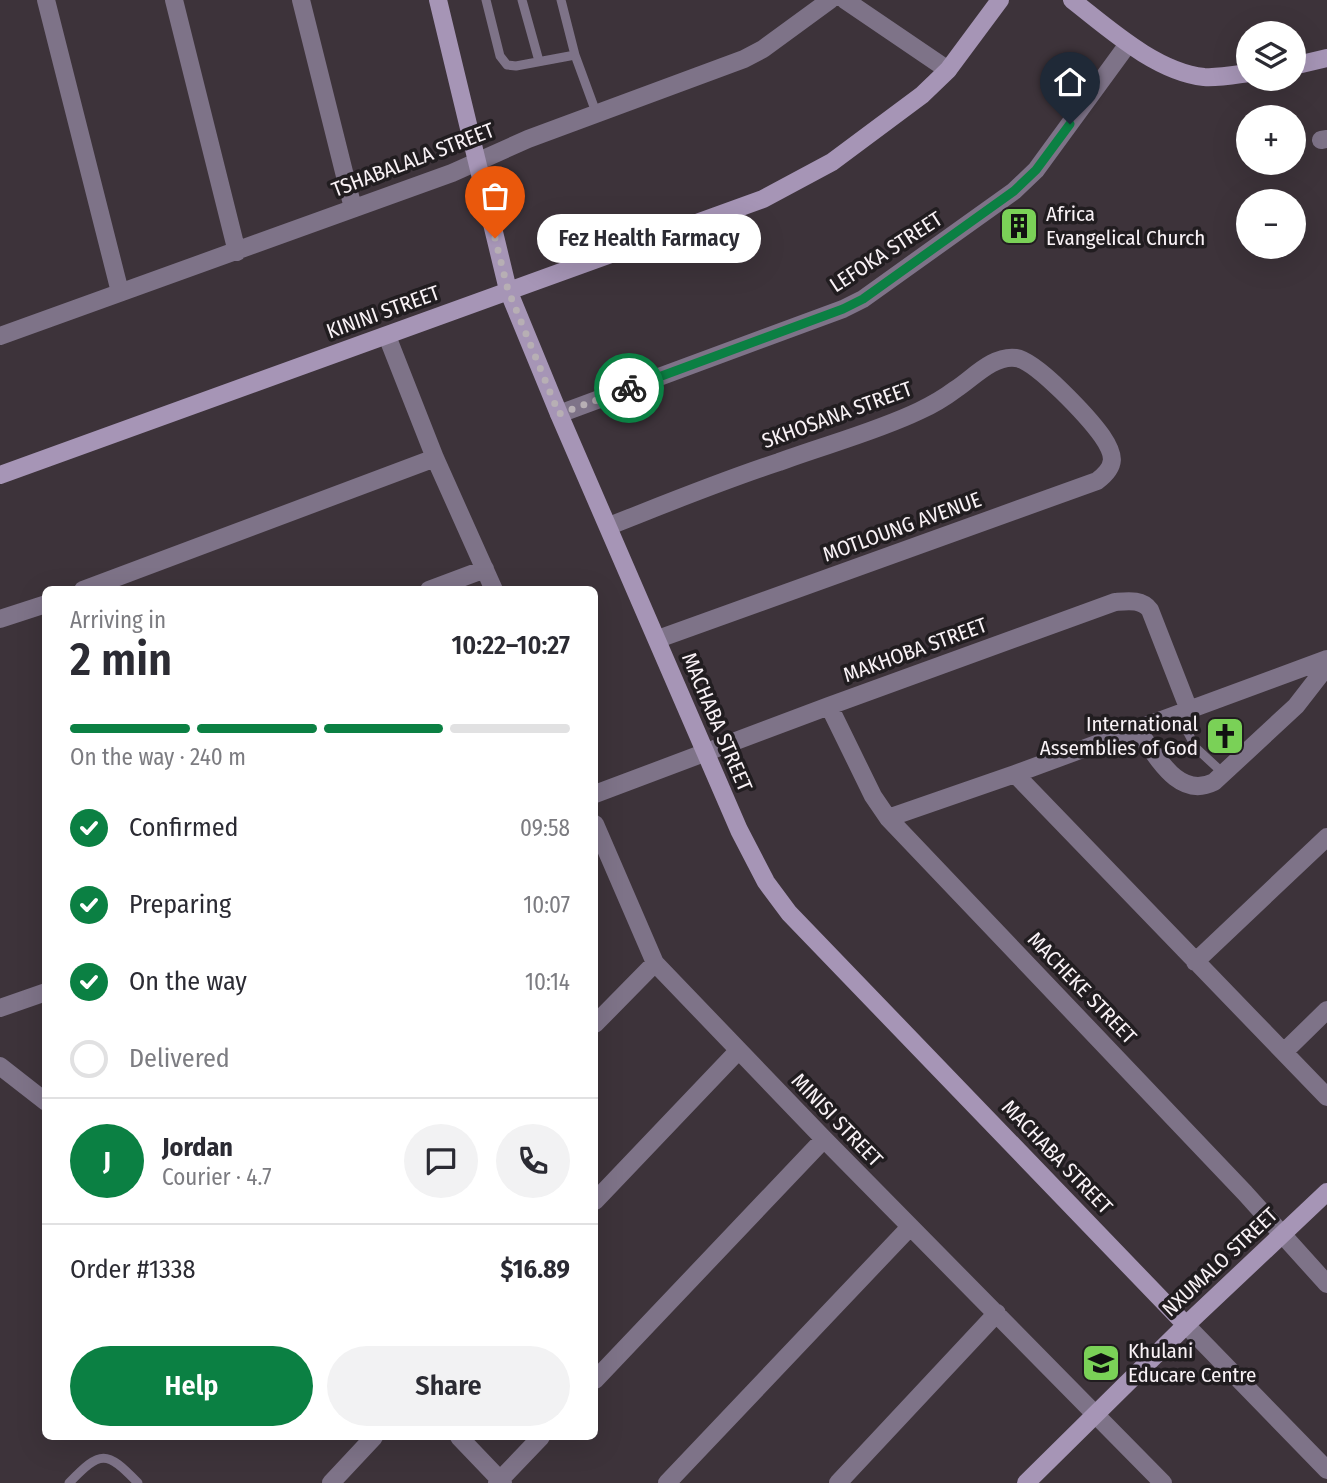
<!DOCTYPE html>
<html lang="en">
<head>
<meta charset="utf-8">
<style>
  body { margin:0; font-family:"Fira Sans Condensed",sans-serif; background:#f2f2f3; color:#2b2b33; height:100vh; display:flex; flex-direction:column; font-size:26px; white-space:nowrap }
  * { box-sizing:border-box; margin:0 }
  p { font-size:23px; color:#7c7c81 }
  .icon { flex:none; width:38px; height:38px; fill:none; stroke:currentColor; stroke-width:2; stroke-linecap:round; stroke-linejoin:round }
  .map { position:relative; flex:1; overflow:hidden }
  .sheet { position:absolute; left:42px; top:586px; width:556px; height:854px; display:flex; flex-direction:column; background:#fff; border-radius:10px; box-shadow:0 7px 28px #0002 }
  .sheet>* { flex:none }
  .fabs { position:absolute; left:1236px; top:21px; display:grid; gap:14px }
  .fabs a { display:grid; place-items:center; width:70px; height:70px; border-radius:50%; background:#fff; box-shadow:0 7px 28px #0002; font-size:35px }
  .pin { position:absolute; display:grid; place-items:center; width:60px; height:60px; color:#fff; margin:-72px -30px; border-radius:50% 50% 50% 0; rotate:-45deg; box-shadow:0 0 7px #0007 }
  .pin .icon { rotate:45deg }
  .courier { position:absolute; display:grid; place-items:center; width:70px; height:70px; margin:-35px; border:5px solid #0b8043; border-radius:50%; background:#fff; color:#222; box-shadow:0 2px 9px #0007 }
  .bubble { position:absolute; height:49px; border-radius:24px; background:#fff; box-shadow:0 7px 28px #0002; font-size:23px; font-weight:600; line-height:49px; text-align:center }
  .headline em { font-style:normal; font-weight:600 }
  .headline div { display:flex; flex-direction:column-reverse }
  .headline { display:flex; align-items:center; justify-content:space-between; height:119px; padding:0 28px }
  h1 { font-size:46px; font-weight:600; line-height:52px }
  .bar { display:grid; grid-template-columns:repeat(4,1fr); gap:10px 7px; align-content:center; height:84px; padding:0 28px }
  .bar i { height:9px; border-radius:5px; background:#e1e1e2 }
  .bar .selected { background:#0b8043 }
  .bar p { grid-column:span 4 }
  .line { display:flex; align-items:center; gap:18px; padding:0 28px; border-top:2px solid #e1e1e2 }
  .line div { flex:1 }
  .round { display:grid; place-items:center; flex:none; width:74px; height:74px; border-radius:37px; background:#f2f2f3 }
  ol { padding:0 28px; list-style:none }
  li { display:flex; align-items:center; gap:21px; height:77px }
  li p { margin-inline-start:auto }
  li .icon { padding:7px; border-radius:50%; background:#0b8043; color:#fff; stroke-width:4 }
  li:last-child { color:#7c7c81 }
  li i { width:38px; height:38px; border:4px solid #e1e1e2; border-radius:50% }
  .cta { display:flex; gap:14px; margin-top:auto; padding:14px 28px }
  .cta a { flex:1; height:80px; border-radius:42px; background:#0b8043; color:#fff; font-size:28px; font-weight:600; line-height:80px; text-align:center }
  .cta a+a { background:#f2f2f3; color:#2b2b33 }
  .map>svg:first-child { display:block }
  .lines { fill:none; stroke-linecap:round; stroke-linejoin:round }
  .lane { stroke:#7e7388; stroke-width:9 }
  .street { stroke:#7e7388; stroke-width:18 }
  .secondary { stroke:#a695b6; stroke-width:18 }
  .done { stroke:#b7afb4; stroke-width:7; stroke-dasharray:0 12.6 }
  .route { stroke:#0b8043; stroke-width:9 }
  .labels { text-anchor:middle; stroke-width:7; stroke-linejoin:round; paint-order:stroke }
  .street-label { font-size:21px; fill:#f9f2f6; stroke:#211d20 }
  .poi-label { font-size:21px; fill:#f9f2f6; stroke:#211d20; text-anchor:start }
</style>
</head>
<body>
<div class="map">
<svg width="1327" height="1483" viewBox="0 0 1327 1483">
  <rect width="100%" height="100%" fill="#3d333a"/>
  <g class="lines">
    <path class="lane" d="M486,0L500,56L507,65L516,66L575,55
      M522,0L539,61
      M561,0L575,55L597,115
      M1178,714L1196,748L1224,774
      M69,1483C101,1450 106,1450 138,1483"/>
    <path class="street" d="M46,0L120,292
      M174,0L237,252
      M301,0L353,208
      M845,0L948,70
      M1321,140L1327,139
      M0,336L452,173L528,139L744,59L763,49L830,0
      M387,336L435,458L494,590
      M559,414L843,309L863,299L1014,191L1036,170L1128,44
      M609,526C665,504 721,481 779,462C825,445 875,432 919,411C932,405 944,398 956,389C973,378 993,355 1016,358C1037,361 1089,418 1102,436C1115,455 1117,466 1097,481L658,639
      M83,590L435,458
      M429,590L485,569
      M0,619L46,604
      M829,706L873,796L888,818L1245,1193L1327,1284
      M1137,729C1156,754 1177,800 1214,782L1296,706L1327,666
      M1015,774L1327,1097
      M595,794L829,706L1115,602C1128,601 1142,599 1150,610L1189,710
      M888,818L1015,774L1327,659
      M595,824L655,963L824,1139L1163,1483
      M1195,962L1327,837
      M0,1008L46,992
      M595,1024L655,963
      M1284,1052L1327,1010
      M0,1066L46,1102
      M595,1201L738,1051
      M1186,1325L1327,1470
      M595,1380L824,1139
      M459,1437L503,1483
      M331,1483L374,1437
      M497,1483L541,1437
      M667,1483L910,1227
      M838,1483L997,1313"/>
    <path class="secondary" d="M438,0L508,290L559,414L739,830L766,882L789,913L1186,1325
      M1072,0C1108,28 1156,72 1204,77C1218,78 1234,75 1248,73
      M1293,66L1327,58
      M0,475L763,199L832,162L922,95L948,70L1000,0
      M1026,1483L1186,1325L1327,1192"/>
  </g>
  <g class="lines">
    <path class="done" d="M495,238L508,290L559,414L629,388"/>
    <path class="route" d="M629,388L843,309L863,299L1014,191L1036,170L1070,124"/>
  </g>
  <defs>
    <symbol id="building-square" viewBox="-11 -11 22 22"><rect x="-9" y="-9" width="18" height="18" rx="4" fill="#7ad157" stroke="#211d20"/><path d="M-4-6H4V6H1V3H-1V6H-4ZM-2.5-4.3h1.7v1.8h-1.7ZM.8-4.3h1.7v1.8H.8ZM-2.5-1h1.7V.8h-1.7ZM.8-1h1.7V.8H.8Z" fill="#111"/></symbol>
    <symbol id="church-square" viewBox="-11 -11 22 22"><rect x="-9" y="-9" width="18" height="18" rx="4" fill="#7ad157" stroke="#211d20"/><path d="M-1.2-6h2.4v3.5h3.3v2.4h-3.3V6h-2.4V-.1h-3.3v-2.4h3.3Z" fill="#111"/></symbol>
    <symbol id="school-square" viewBox="-11 -11 22 22"><rect x="-9" y="-9" width="18" height="18" rx="4" fill="#7ad157" stroke="#211d20"/><path d="M0-5L7-2L0 1L-7-2ZM-4 1L0 2.5L4 1V4Q0 6-4 4Z" fill="#111"/></symbol>
  </defs>
  <g fill-rule="evenodd">
    <use href="#building-square" x="997" y="204" width="44" height="44"/>
    <use href="#church-square" x="1203" y="714" width="44" height="44"/>
    <use href="#school-square" x="1079" y="1341" width="44" height="44"/>
  </g>
  <g class="labels">
    <g class="street-label">
      <text transform="translate(413 160) rotate(-21)" y="7">TSHABALALA STREET</text>
      <text transform="translate(886 252) rotate(-33)" y="7">LEFOKA STREET</text>
      <text transform="translate(383 312) rotate(-20)" y="7">KININI STREET</text>
      <text transform="translate(837 415) rotate(-20)" y="7">SKHOSANA STREET</text>
      <text transform="translate(902 527) rotate(-20)" y="7">MOTLOUNG AVENUE</text>
      <text transform="translate(915 650) rotate(-20)" y="7">MAKHOBA STREET</text>
      <text transform="translate(717 722) rotate(67)" y="7">MACHABA STREET</text>
      <text transform="translate(1082 988) rotate(46)" y="7">MACHEKE STREET</text>
      <text transform="translate(837 1120) rotate(46)" y="7">MINISI STREET</text>
      <text transform="translate(1057 1157) rotate(46)" y="7">MACHABA STREET</text>
      <text transform="translate(1220 1262) rotate(-43)" y="7">NXUMALO STREET</text>
    </g>
    <g class="poi-label">
      <text x="1046" y="221">Africa<tspan x="1046" dy="24">Evangelical Church</tspan></text>
      <text x="1198" y="731" text-anchor="end">International<tspan x="1198" dy="24">Assemblies of God</tspan></text>
      <text x="1128" y="1358">Khulani<tspan x="1128" dy="24">Educare Centre</tspan></text>
    </g>
  </g>
</svg>
<div class="fabs">
<a><svg class="icon" aria-label="layers" viewBox="0 0 24 24"><path d="M12 4l9 5-9 5-9-5zM3 14l9 5 9-5"/></svg></a>
<a>+</a>
<a>−</a>
</div>
<div class="pin" style="left:495px;top:238px;background:#ea580c"><svg class="icon" aria-label="bag" viewBox="0 0 24 24"><path d="M5 8h14l-1 12H6zM9 8a3 3 0 0 1 6 0"/></svg></div>
<div class="pin" style="left:1070px;top:124px;background:#1f2937"><svg class="icon" aria-label="home" viewBox="0 0 24 24"><path d="M3 11l9-7 9 7M6 9v11h12V9"/></svg></div>
<div class="courier" style="left:629px;top:388px"><svg class="icon" aria-label="bike" viewBox="0 0 24 24"><circle cx="6" cy="16" r="4"/><circle cx="18" cy="16" r="4"/><path d="M6 16l4-8h5l3 8M10 8l3 8H6M13 5h3"/></svg></div>
<div class="bubble" style="left:537px;top:214px;width:224px">Fez Health Farmacy</div>
<section class="sheet">
<div class="headline"><div><h1>2 min</h1><p>Arriving in</p></div><em>10:22–10:27</em></div>
<div class="bar"><i class="selected"></i><i class="selected"></i><i class="selected"></i><i></i><p>On the way · 240 m</p></div>
<ol>
<li><svg class="icon" aria-label="check" viewBox="0 0 24 24"><path d="M5 12l5 5 9-10"/></svg>Confirmed<p>09:58</p></li>
<li><svg class="icon" aria-label="check" viewBox="0 0 24 24"><path d="M5 12l5 5 9-10"/></svg>Preparing<p>10:07</p></li>
<li><svg class="icon" aria-label="check" viewBox="0 0 24 24"><path d="M5 12l5 5 9-10"/></svg>On the way<p>10:14</p></li>
<li><i></i>Delivered</li>
</ol>
<div class="line" style="height:126px"><b class="round" style="background:#0b8043;color:#fff">J</b><div><b>Jordan</b><p>Courier · 4.7</p></div><a class="round"><svg class="icon" aria-label="chat" viewBox="0 0 24 24"><path d="M4 5h16v11H9l-5 4z"/></svg></a><a class="round"><svg class="icon" aria-label="phone" viewBox="0 0 24 24"><path d="M5 4h4l2 5-3 2q2 4 5 5l2-3 5 2v4C11 20 4 13 5 4z"/></svg></a></div>
<div class="line" style="height:91px"><div>Order #1338</div><b>$16.89</b></div>
<div class="cta"><a>Help</a><a>Share</a></div>
</section>
</div>
</body>
</html>
